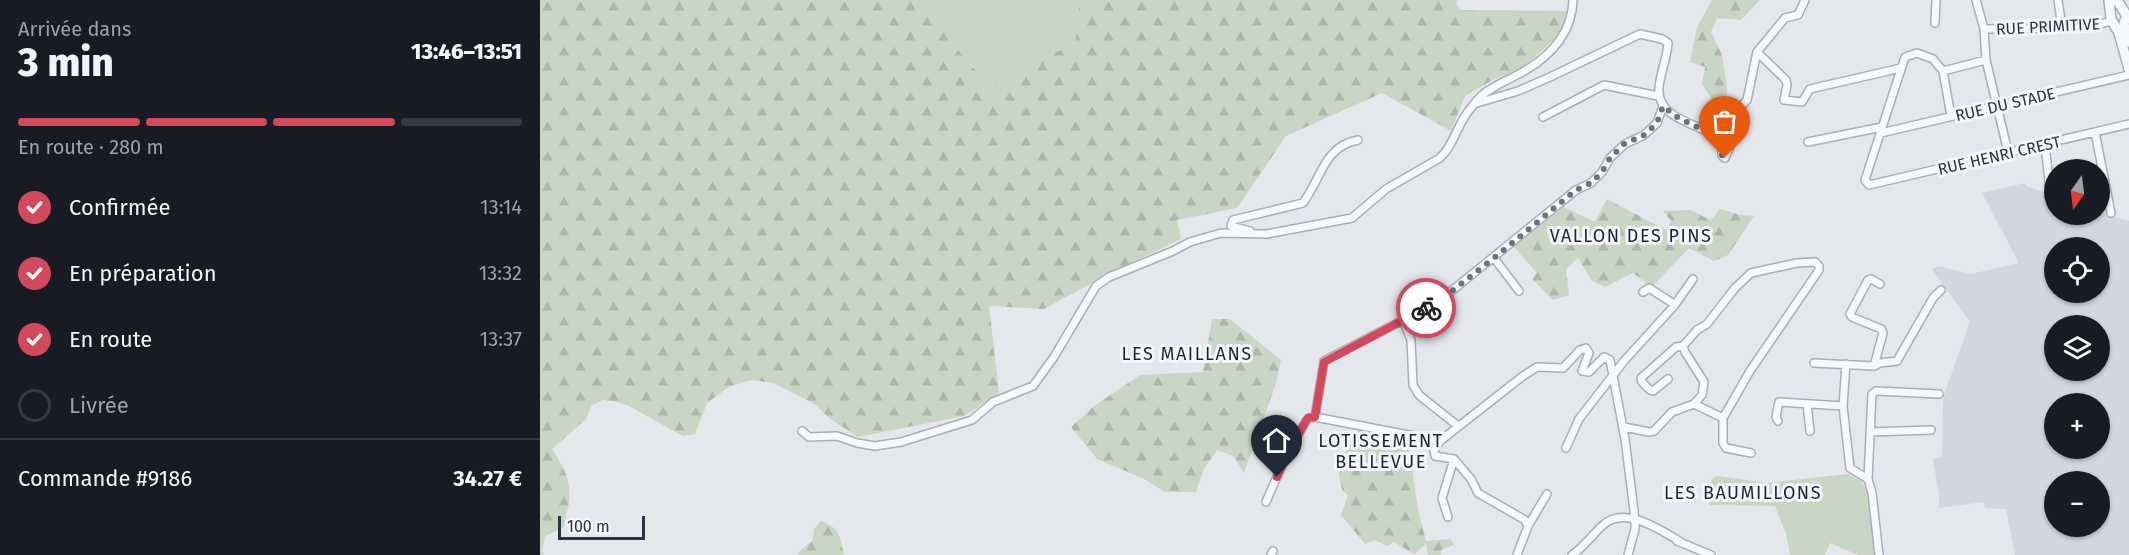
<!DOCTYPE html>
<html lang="fr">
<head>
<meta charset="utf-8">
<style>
  body { margin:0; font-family:"Fira Sans",sans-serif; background:#20242c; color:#f1f3f6; height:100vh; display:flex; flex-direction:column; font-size:22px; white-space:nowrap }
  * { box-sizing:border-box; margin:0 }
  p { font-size:20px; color:#9ea1a6 }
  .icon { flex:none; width:33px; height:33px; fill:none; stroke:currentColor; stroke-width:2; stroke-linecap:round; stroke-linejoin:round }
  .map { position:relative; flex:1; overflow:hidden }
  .sheet { display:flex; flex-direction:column; background:#171b24; width:540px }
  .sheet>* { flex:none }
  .needle { width:39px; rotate:194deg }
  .tools { position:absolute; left:1504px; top:159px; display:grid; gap:12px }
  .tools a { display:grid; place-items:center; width:66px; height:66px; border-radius:50%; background:#171b24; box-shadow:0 2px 4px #0004; font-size:30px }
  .scale { position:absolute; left:18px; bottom:15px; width:87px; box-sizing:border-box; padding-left:6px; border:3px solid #2b3445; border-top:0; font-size:16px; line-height:21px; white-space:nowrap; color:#2b3445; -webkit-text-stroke:4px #f4f6f9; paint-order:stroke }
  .pin { position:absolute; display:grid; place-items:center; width:51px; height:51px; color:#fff; margin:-62px -26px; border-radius:50% 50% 50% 0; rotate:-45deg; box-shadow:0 0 6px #0007 }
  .pin .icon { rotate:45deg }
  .courier { position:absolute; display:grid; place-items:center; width:60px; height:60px; margin:-30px; border:4px solid #d1495b; border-radius:50%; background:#fff; color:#222; box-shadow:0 2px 8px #0007 }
  .overview em { font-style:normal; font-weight:800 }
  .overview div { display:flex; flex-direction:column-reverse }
  .overview { display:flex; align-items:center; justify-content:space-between; height:102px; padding:0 18px }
  h1 { font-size:39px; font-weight:800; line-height:45px }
  .bar { display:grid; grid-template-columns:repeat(4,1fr); gap:9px 6px; align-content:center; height:72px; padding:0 18px }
  .bar i { height:8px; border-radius:4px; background:#363941 }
  .bar .on { background:#d1495b }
  .bar p { grid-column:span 4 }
  .line { display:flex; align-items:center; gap:15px; padding:0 18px; border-top:2px solid #363941 }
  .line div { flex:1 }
  ol { padding:0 18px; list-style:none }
  li { display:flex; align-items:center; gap:18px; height:66px }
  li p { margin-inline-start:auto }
  li .icon { padding:6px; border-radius:50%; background:#d1495b; color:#fff; stroke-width:4 }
  li:last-child { color:#9ea1a6 }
  li i { width:33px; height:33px; border:3px solid #363941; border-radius:50% }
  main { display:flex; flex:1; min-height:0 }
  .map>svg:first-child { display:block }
  .built { fill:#d2d6de; fill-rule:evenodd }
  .green { fill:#c9d6c5 }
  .forest { fill:url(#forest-firs) }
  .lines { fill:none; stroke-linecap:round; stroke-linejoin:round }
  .minor-casing { stroke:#a9aeb7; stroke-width:10 }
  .tertiary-casing { stroke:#a9aeb7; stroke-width:12 }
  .minor { stroke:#f7f8fa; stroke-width:7 }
  .tertiary { stroke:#f7f8fa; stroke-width:9 }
  .done { stroke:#6c737f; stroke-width:6; stroke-dasharray:0 10.8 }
  .route { stroke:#d1495b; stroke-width:8 }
  .labels { text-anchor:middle; stroke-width:6; stroke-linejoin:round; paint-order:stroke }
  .street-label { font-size:16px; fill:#2b3445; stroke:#f4f6f9 }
  .neighbourhood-label { font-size:18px; letter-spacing:1.5px; fill:#1d2536; stroke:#f4f6f9 }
</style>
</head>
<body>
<main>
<section class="sheet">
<div class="overview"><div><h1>3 min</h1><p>Arrivée dans</p></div><em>13:46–13:51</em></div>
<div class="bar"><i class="on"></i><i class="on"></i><i class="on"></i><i></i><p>En route · 280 m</p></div>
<ol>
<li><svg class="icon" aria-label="check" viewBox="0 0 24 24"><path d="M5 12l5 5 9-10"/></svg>Confirmée<p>13:14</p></li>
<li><svg class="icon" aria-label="check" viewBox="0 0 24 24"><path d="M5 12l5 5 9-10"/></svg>En préparation<p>13:32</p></li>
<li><svg class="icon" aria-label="check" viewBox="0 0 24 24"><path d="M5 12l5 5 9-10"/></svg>En route<p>13:37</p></li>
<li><i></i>Livrée</li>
</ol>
<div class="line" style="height:78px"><div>Commande #9186</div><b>34.27 €</b></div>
</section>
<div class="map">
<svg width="1589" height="555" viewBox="0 0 1589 555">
  <defs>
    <pattern id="forest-firs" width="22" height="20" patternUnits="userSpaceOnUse" patternTransform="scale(1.5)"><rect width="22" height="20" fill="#c9d6c5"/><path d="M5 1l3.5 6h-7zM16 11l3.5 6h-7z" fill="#adb8ab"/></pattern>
  </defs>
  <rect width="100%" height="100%" fill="#e4e7ec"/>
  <path class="built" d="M1485,183L1486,186L1515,196V214H1560V212L1589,221V555H1475L1466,509L1445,508L1444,502L1399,508V495L1393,459L1402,457L1403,398L1430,322L1392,269L1398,266L1431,274L1479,263L1442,193ZM1515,248H1560V292H1515ZM1515,326H1560V370H1515ZM1515,404H1560V448H1515ZM1515,482H1560V526H1515Z"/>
  <path class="green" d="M375,0H540L535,42L451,88Z
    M1307,474L1320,480L1327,490L1336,555H1318L1290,543L1285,555H1250L1246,534L1235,506L1170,505C1169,494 1165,482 1177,476L1228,483Z"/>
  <path class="forest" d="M0,0H375L451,88L535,42L540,0H917L916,4L921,10L1032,11L1015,39L981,69L956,78L925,96L911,131L842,93L746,136L697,208L637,220L641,239L578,269L504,309L449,306L459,393L424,416L318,437L289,418L276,405L257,395L233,383L211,380L189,387L167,403L155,434L143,436L87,405L73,401L63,400L51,406L46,419L12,449C33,481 33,492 23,528L5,536L2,551L4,555H0Z
    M1172,0H1220L1201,20L1177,18L1171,32L1182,55L1187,88L1186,103L1178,108L1162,84L1165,67L1150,62L1157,27Z
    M1067,199L1126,230L1131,221L1123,211L1150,210L1171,220L1180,209L1201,215L1214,216L1188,255L1174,261L1149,248L1112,287L1093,273L1065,287L1052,281L1038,258L1026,269L1029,295L1013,300L992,279L997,273L974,247L1024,207L1055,222Z
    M672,319H690L741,360L736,383L704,473L693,456L677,450L664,469L656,492H625L604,479L557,459L531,427L554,406L600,375L663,372Z
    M819,430L868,439L878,510L886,541L911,539L914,545L901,550V555H888L886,544L874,554L854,542L847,546L835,540L825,544L801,515L808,495L802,490L798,469L813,433Z
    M281,521C300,528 300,536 304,555H258L260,551L273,540L274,529Z"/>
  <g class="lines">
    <defs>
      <path id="minor" d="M1436,0L1444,29L1446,60L1468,152
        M1518,0L1522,27
        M1395,23L1396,0
        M1444,29C1480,28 1538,31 1572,21
        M1217,52L1246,80L1247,85L1244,100L1262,102L1270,89L1361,68
        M1446,60L1403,71L1393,59L1377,53L1365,57L1325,180L1329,185L1589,124
        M1403,71L1411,116
        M937,103L978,91L1010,77L1100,34L1122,39L1128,43C1127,59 1120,73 1119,88C1116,119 1160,124 1179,138L1182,144V156L1185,158L1194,137V115L1207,100L1217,52L1245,18L1258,15L1265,0
        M1003,117L1064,85L1118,96
        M1555,132L1571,213
        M1341,133L1589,75
        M1268,142L1342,127
        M1505,144L1510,191
        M710,231L691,226L693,220L763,203C781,179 784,146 818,140
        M954,258L979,291
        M1103,292L1109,288L1134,304
        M863,320L871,340L873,385L879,395L918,426
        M1274,363L1334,366L1340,363L1357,361L1393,298L1401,290
        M1306,364L1303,406L1310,468L1328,479L1332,493L1339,555
        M1334,366L1343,333L1341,329L1312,317L1310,314L1328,280L1331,279L1340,284
        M1128,379L1113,391L1110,390L1102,382L1101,378L1136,347L1143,346
        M1154,404L1162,395L1164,382L1145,352L1143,346L1157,330L1167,324L1195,288L1211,273L1257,263L1275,262L1279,266V270L1210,371L1183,418V443L1186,448L1211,453
        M1267,404L1270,431
        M775,417L784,361L898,302L1036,190L1051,183L1062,172L1070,158L1085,144L1104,135L1117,123L1123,106
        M775,417L900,441
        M1238,421L1236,417L1239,402L1303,406
        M1084,427L1109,432L1114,431L1132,412L1154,404L1183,418
        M262,431L269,437L297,436L317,443L335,446L361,442L432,420L453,402L493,386L514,357L556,286L569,277L633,251L650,242L681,233L727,234L812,218L846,189L900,158C915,144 917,123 931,108C936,101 943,93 951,89C960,83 970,79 979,74C1009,58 1032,35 1033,0
        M1330,432L1391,430
        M1026,448L1039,419L1084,361L1134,306L1153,279
        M1328,479L1332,394L1336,391L1399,394
        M726,502L746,456L766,421L769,418L775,417
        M908,517L902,498L914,459
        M988,526L985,520L938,493L931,479L914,459L895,456L894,450L900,441L983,376L997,367L1023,368L1040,350L1046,348L1049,353L1042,371L1049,372L1064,357L1070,360L1085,439L1095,519V529L1088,555
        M1137,541L1171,555
        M731,555L733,551
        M977,555L988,526L1007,494
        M1032,555C1044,547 1052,535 1063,525C1085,505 1120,530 1141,542"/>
      <path id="tertiary" d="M1569,0L1571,19L1579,33L1589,69
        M1577,0L1587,16L1584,23L1588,42"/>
    </defs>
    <use href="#minor" class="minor-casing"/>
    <use href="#tertiary" class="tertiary-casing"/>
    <use href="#minor" class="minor"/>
    <use href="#tertiary" class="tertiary"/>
  </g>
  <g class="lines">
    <path class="done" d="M886,308L898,302L954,258L1036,190L1051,183L1062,172L1070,158L1084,144L1104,135L1117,123L1123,106L1137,117L1179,138L1182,144V156L1185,158"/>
    <path class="route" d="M737,477L746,456L766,421L768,418L775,417L784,362L886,308"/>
  </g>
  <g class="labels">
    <g class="street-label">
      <text transform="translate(1508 26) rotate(-3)" y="6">RUE PRIMITIVE</text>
      <text transform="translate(1465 104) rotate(-13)" y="6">RUE DU STADE</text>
      <text transform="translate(1459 155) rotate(-13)" y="6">RUE HENRI CREST</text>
    </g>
    <g class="neighbourhood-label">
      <text x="1091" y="242">VALLON DES PINS</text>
      <text x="647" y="360">LES MAILLANS</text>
      <text x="841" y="447">LOTISSEMENT<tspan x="841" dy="21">BELLEVUE</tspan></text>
      <text x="1203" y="499">LES BAUMILLONS</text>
    </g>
  </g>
</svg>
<div class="tools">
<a><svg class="needle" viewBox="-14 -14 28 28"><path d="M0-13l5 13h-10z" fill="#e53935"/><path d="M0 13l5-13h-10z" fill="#9ea1a6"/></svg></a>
<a><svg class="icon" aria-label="locate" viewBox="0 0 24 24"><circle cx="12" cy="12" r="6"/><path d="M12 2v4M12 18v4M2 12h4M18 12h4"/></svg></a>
<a><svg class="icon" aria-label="layers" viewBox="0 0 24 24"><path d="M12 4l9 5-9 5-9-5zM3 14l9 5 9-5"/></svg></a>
<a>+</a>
<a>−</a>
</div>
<div class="scale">100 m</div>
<div class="pin" style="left:1185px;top:158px;background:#ea580c"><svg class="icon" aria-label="bag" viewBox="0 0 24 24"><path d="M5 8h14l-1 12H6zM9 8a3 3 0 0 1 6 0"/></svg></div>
<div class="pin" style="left:737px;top:477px;background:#1f2937"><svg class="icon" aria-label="home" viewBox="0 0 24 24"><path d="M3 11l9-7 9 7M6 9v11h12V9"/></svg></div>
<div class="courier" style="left:886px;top:308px"><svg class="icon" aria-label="bike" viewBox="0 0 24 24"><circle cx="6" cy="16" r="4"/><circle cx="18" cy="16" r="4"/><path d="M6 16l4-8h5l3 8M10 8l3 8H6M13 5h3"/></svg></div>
</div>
</main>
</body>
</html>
